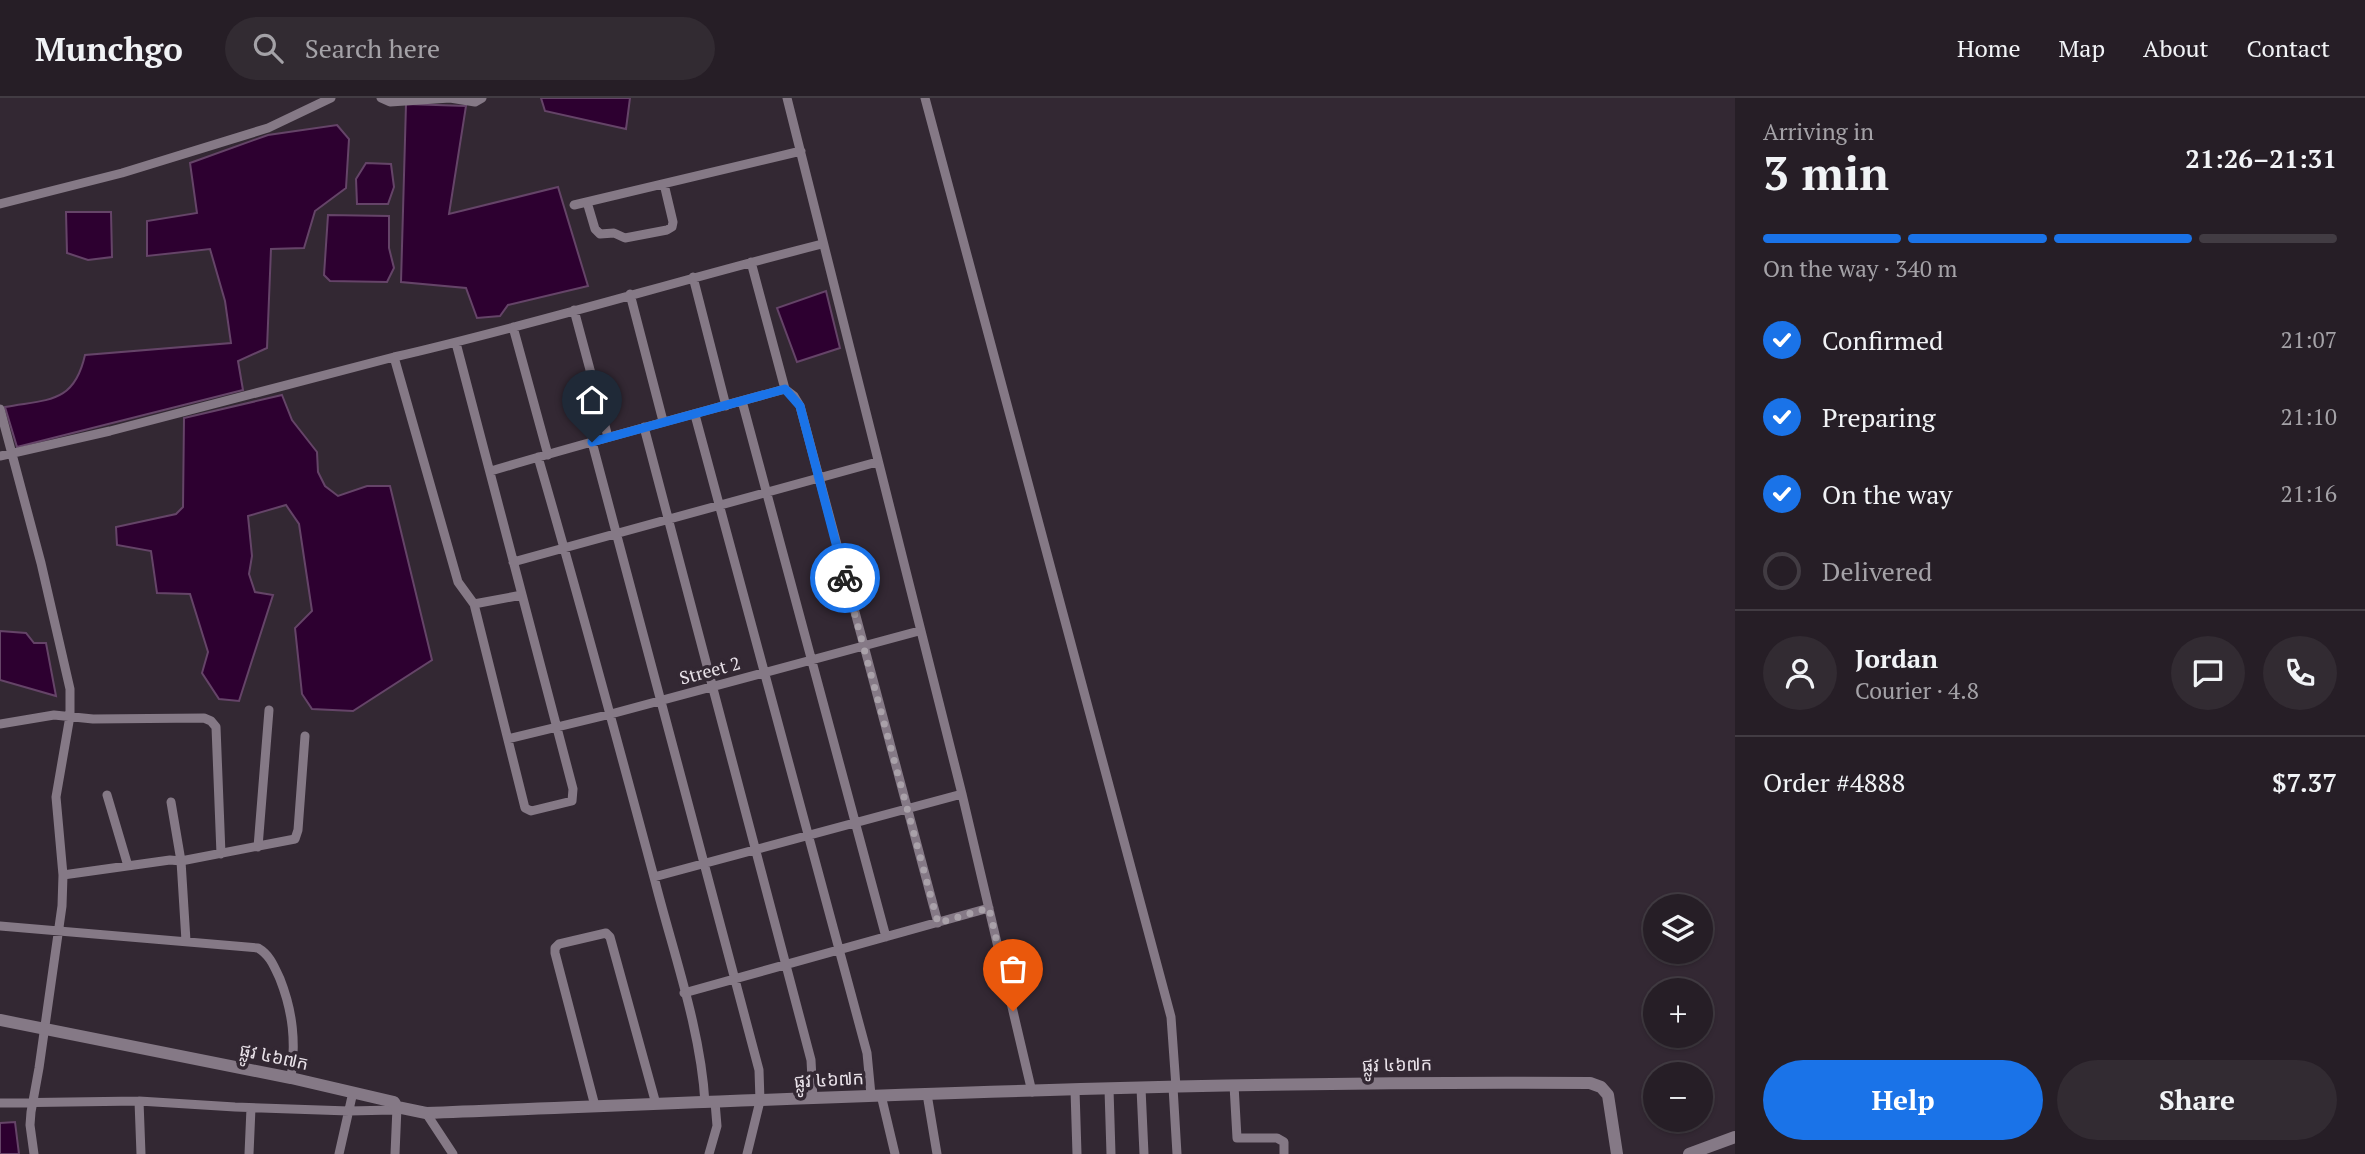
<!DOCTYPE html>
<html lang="en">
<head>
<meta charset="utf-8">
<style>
  body { margin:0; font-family:"PT Serif","Noto Sans Khmer",serif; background:#322b32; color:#f1f3f6; height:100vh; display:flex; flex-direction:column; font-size:26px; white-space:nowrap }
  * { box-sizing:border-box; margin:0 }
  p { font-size:23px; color:#a4a2a7 }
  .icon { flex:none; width:38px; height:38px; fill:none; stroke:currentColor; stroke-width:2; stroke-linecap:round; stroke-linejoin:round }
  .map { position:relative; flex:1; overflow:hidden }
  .panel { display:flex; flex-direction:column; background:#261e26; width:630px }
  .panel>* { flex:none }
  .controls { position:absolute; left:1643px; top:796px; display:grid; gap:14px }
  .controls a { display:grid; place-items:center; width:70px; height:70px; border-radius:50%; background:#261e26; box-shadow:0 2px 5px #0004,0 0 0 2px #423c43; font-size:35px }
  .pin { position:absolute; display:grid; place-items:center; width:60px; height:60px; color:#fff; margin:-72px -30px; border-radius:50% 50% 50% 0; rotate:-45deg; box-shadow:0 0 7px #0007 }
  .pin .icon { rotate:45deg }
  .courier { position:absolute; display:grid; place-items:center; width:70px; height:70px; margin:-35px; border:5px solid #1a73e8; border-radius:50%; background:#fff; color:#222; box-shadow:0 2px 9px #0007 }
  .head em { font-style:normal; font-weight:800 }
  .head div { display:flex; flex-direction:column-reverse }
  .head { display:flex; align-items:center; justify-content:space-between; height:119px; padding:0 28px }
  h1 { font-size:46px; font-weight:800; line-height:52px }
  .bar { display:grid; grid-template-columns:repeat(4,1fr); gap:10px 7px; align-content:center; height:84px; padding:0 28px }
  .bar i { height:9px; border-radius:5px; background:#423c43 }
  .bar .current { background:#1a73e8 }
  .bar p { grid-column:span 4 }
  .line { display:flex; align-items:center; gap:18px; padding:0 28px; border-top:2px solid #423c43 }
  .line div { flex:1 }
  .round { display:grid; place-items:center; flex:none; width:74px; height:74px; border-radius:37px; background:#322b32 }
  ol { padding:0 28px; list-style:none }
  li { display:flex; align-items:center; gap:21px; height:77px }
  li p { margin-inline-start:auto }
  li .icon { padding:7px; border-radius:50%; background:#1a73e8; color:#fff; stroke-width:4 }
  li:last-child { color:#a4a2a7 }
  li i { width:38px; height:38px; border:4px solid #423c43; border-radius:50% }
  .button { display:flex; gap:14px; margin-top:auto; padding:14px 28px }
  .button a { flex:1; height:80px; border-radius:42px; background:#1a73e8; color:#fff; font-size:28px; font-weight:800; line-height:80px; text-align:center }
  .button a+a { background:#322b32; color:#f1f3f6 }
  header { display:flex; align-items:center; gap:42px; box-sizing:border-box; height:98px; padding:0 35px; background:#261e26; border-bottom:2px solid #423c43 }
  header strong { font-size:33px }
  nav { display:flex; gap:38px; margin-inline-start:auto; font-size:24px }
  .search { width:490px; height:63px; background:#322b32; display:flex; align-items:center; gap:18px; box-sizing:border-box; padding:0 24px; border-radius:38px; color:#a4a2a7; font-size:26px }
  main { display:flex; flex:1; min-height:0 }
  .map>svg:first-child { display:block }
  .water { fill:#2d0030; stroke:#654468; stroke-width:2 }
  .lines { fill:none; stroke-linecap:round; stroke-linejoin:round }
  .street { stroke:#857986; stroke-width:9 }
  .secondary { stroke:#857986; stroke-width:12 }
  .done { stroke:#a9a1a9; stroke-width:7; stroke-dasharray:0 12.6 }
  .route { stroke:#1a73e8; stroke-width:9 }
  .labels { text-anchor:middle; stroke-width:7; stroke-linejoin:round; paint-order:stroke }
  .street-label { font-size:18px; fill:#e9e2e9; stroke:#332833 }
</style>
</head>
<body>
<header>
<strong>Munchgo</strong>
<div class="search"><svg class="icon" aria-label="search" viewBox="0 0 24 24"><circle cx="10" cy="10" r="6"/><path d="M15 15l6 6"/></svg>Search here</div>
<nav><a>Home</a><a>Map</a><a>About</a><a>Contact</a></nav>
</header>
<main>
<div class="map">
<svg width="1735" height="1056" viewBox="0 0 1735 1056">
  <rect width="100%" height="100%" fill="#332833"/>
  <path class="water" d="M541,0H630L626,31L545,13Z
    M406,6L466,8L449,116L558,89L588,188L508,207L500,218L477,220L466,190L401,184Z
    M337,27L349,41L346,90L315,113L304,150L271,151L267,250L238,263L243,292L17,349L5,309C48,301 74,306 85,257L231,245L225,203L210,151L147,158V123L197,115L190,65L268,37Z
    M366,65L391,66L394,89L388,106H357L356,81Z
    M66,114H111L112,159L88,162L67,155Z
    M328,117L389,118V150L394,170L387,184L330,183L324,177Z
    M826,193L840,250L797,264L777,210Z
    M282,297L292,322L317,354L318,374L325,388L338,398L367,388H390L432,562L353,613L312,611L302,596L295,530L312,513L299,426L286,407L248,418L252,458L249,476L255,494L273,497L239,603L219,601L202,575L208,554L190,496L157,495L151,453L117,447L116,429L176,416L183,409L184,320Z
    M0,533L26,535L34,545H46L56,598L0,582Z
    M15,1024L19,1056H0V1025Z"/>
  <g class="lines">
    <path class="street" d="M381,0L390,4L450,0L475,4L482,0
      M787,0L962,696L1032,994
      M925,0L1171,919L1176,989
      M587,104L595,131L600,136L614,135L625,140L667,132L672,129L673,124L664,86
      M0,106L122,75L268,30L331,0
      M574,107L801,53
      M751,164L785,291
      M693,179L726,308
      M630,196L663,323
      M574,212L608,339
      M513,229L548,357
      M456,245L573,691L572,703L531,713L525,710L474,506L458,484L394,259C538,226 679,182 822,146
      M785,291L794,298L800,308L938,825
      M742,303L886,839
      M0,311L41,465L70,591V618L56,699L63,777L62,808L39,970L31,1014L30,1027L34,1056
      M695,317L867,955L871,997
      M644,329L811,962L813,1001
      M592,344L759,972L760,1003L747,1056
      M0,358L110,333L394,259
      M538,359C579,500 617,641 655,783C673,854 701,932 705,1005
      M491,373C588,344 687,318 785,291
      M513,464L877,364
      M474,506L522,497
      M0,626L54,617L93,621L204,620L211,623L216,629L221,756
      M508,641L611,616L919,533
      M107,697L128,768
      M258,749L269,612
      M63,777L170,762L181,763L171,704
      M654,779L962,696
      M0,828L258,850C270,857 274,868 280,881C293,914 296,944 291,980
      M186,843L181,763L295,741L298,732L305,638
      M684,895L989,810
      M1234,987L1237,1040H1277L1284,1044V1056
      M1173,989L1177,1056
      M1141,990L1144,1056
      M1109,991L1111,1056
      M1075,992L1077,1056
      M927,996L937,1056
      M881,997L895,1056
      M139,1003L141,1056
      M0,1005L139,1003L235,1009L349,1013L393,1012L397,1009L395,1056
      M595,1008L555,855V850L559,846L606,835L610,839L656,1006
      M426,1015L453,1056
      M249,1056L251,1010
      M339,1056L353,994
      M709,1056L717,1028L715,1004"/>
    <path class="secondary" d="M0,922L291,980L394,1004L397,1009L426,1015C814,1000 1202,982 1590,985L1601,989L1608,997L1617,1056
      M1689,1056L1735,1039"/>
  </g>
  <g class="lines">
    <path class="done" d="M845,480L938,825L989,810L1013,913"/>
    <path class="route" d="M592,344L785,291L800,308L845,480"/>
  </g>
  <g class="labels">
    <g class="street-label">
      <text transform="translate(710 573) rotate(-15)" y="6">Street 2</text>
      <text transform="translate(274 959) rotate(12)" y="6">ផ្លូវ ៤៦៧ក</text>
      <text transform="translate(1397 967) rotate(-1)" y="6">ផ្លូវ ៤៦៧ក</text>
      <text transform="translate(829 982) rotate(-3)" y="6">ផ្លូវ ៤៦៧ក</text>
    </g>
  </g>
</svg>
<div class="controls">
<a><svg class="icon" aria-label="layers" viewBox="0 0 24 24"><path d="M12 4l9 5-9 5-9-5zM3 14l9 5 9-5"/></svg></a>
<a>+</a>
<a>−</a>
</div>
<div class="pin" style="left:1013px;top:913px;background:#ea580c"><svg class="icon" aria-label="bag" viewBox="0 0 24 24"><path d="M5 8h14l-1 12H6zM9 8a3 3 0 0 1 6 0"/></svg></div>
<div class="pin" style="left:592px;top:344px;background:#1f2937"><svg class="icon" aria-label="home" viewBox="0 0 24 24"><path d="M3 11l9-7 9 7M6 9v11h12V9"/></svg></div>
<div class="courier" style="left:845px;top:480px"><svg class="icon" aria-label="bike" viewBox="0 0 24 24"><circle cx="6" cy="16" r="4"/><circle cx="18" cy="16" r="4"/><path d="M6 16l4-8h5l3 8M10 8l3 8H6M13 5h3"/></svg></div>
</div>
<section class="panel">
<div class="head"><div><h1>3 min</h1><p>Arriving in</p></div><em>21:26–21:31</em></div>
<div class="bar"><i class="current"></i><i class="current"></i><i class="current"></i><i></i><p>On the way · 340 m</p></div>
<ol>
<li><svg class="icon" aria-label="check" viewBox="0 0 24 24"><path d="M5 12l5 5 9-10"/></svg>Confirmed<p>21:07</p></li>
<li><svg class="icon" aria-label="check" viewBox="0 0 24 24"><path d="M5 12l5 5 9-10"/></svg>Preparing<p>21:10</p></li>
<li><svg class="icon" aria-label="check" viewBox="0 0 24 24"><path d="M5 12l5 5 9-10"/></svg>On the way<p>21:16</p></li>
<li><i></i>Delivered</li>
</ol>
<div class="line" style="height:126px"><a class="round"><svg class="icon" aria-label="person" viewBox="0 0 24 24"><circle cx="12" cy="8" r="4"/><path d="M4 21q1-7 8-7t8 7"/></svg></a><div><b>Jordan</b><p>Courier · 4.8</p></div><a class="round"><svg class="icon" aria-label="chat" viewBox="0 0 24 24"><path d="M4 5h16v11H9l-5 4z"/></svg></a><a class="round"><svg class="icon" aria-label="phone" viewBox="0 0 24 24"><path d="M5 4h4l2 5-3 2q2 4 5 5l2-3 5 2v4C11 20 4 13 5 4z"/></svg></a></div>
<div class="line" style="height:91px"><div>Order #4888</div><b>$7.37</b></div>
<div class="button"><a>Help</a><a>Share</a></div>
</section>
</main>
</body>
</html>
